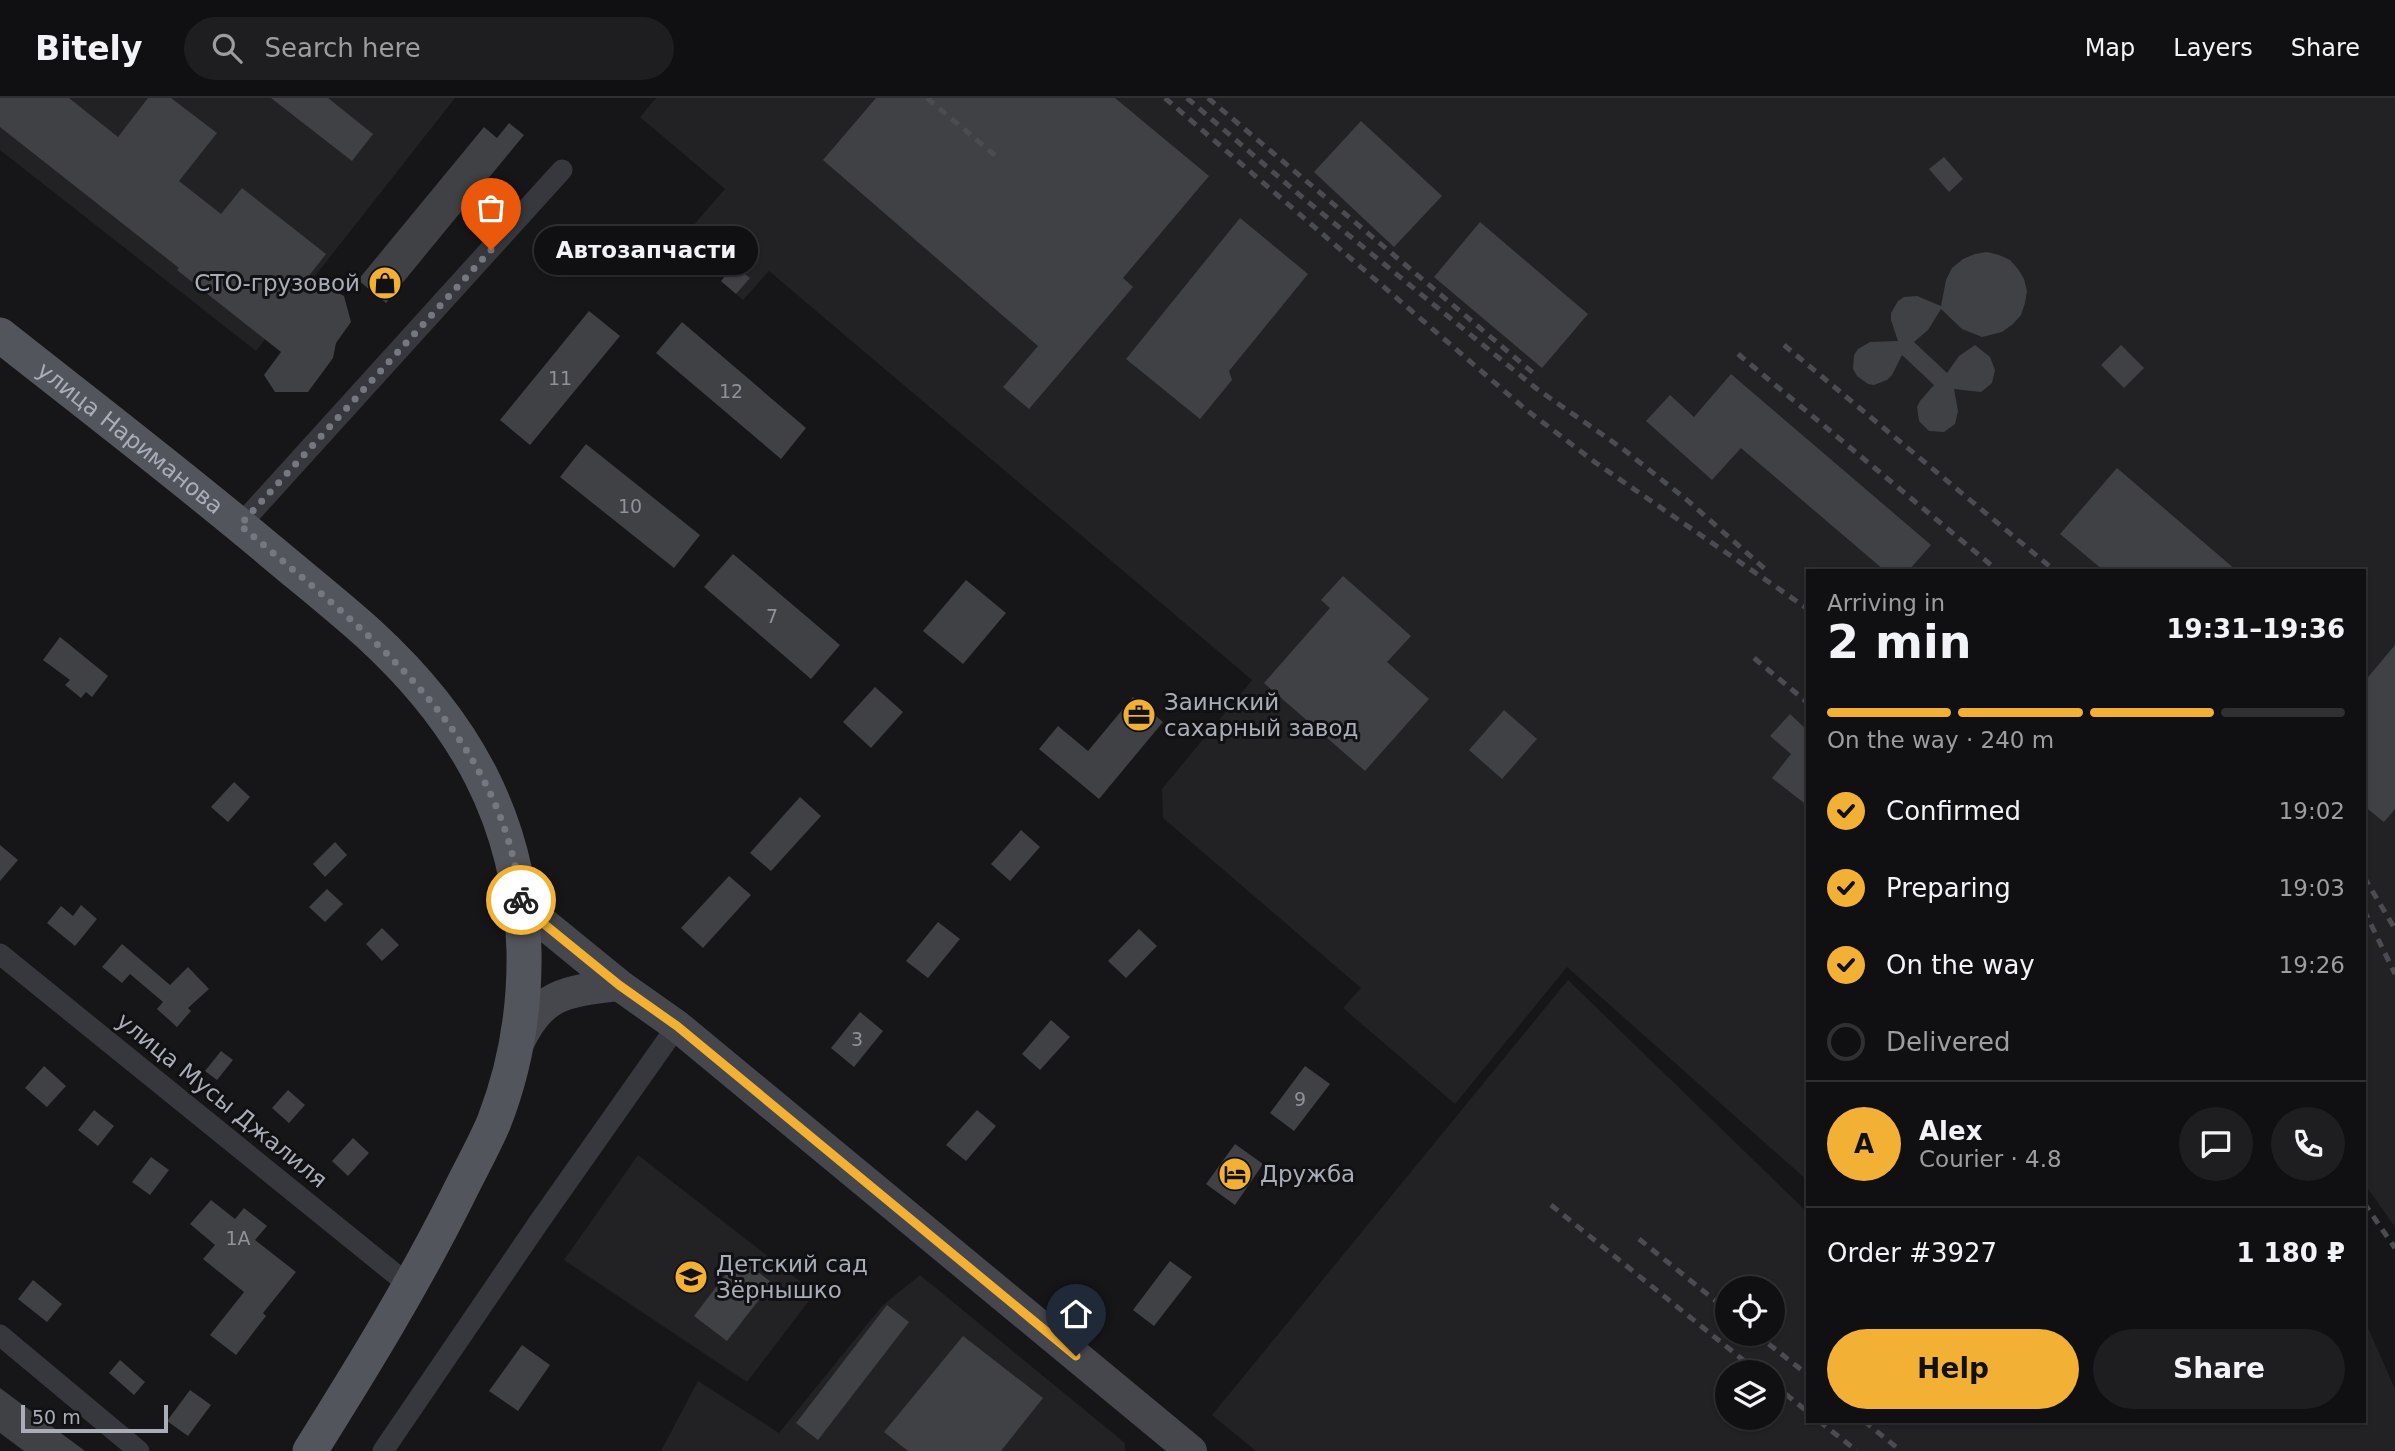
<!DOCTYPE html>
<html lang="en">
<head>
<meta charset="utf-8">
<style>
  body { margin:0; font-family:"DejaVu Sans",sans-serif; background:#1e1e20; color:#f1f3f6; height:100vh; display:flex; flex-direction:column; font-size:26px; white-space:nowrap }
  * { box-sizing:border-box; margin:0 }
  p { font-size:23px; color:#9c9d9f }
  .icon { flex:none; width:38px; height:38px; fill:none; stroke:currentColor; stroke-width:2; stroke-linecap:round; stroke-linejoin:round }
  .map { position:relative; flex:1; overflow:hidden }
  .side { position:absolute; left:1806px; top:471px; width:560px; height:854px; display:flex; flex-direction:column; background:#101012; border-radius:0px; box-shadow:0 2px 5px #0004,0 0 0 2px #303032 }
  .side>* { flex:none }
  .fabs { position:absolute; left:1715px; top:1178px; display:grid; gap:14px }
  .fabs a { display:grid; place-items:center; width:70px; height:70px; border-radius:50%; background:#101012; box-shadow:0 2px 5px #0004,0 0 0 2px #303032; font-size:35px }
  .scale { position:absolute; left:21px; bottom:18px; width:147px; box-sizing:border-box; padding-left:7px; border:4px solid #a8adb8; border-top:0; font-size:19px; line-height:24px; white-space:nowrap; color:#a8adb8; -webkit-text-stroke:5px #111113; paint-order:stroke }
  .pin { position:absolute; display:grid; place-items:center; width:60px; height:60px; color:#fff; margin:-72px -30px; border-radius:50% 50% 50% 0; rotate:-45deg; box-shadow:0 0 7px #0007 }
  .pin .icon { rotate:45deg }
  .courier { position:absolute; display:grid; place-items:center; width:70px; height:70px; margin:-35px; border:5px solid #f2b134; border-radius:50%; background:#fff; color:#222; box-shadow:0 2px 9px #0007 }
  .bubble { position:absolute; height:49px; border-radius:24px; background:#101012; box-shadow:0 2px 5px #0004,0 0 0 2px #303032; font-size:23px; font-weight:600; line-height:49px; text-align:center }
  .head em { font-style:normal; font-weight:600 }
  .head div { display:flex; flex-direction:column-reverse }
  .head { display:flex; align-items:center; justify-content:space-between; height:119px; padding:0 21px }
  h1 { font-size:46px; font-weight:600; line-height:52px }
  .bar { display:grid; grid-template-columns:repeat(4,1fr); gap:10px 7px; align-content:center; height:84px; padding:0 21px }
  .bar i { height:9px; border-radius:5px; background:#303032 }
  .bar .current { background:#f2b134 }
  .bar p { grid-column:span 4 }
  .line { display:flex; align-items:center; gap:18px; padding:0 21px; border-top:2px solid #303032 }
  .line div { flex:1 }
  .round { display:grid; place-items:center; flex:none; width:74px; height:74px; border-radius:37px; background:#1e1e20 }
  ol { padding:0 21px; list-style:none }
  li { display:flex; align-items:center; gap:21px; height:77px }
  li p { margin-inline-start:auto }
  li .icon { padding:7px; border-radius:50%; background:#f2b134; color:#111; stroke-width:4 }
  li:last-child { color:#9c9d9f }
  li i { width:38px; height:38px; border:4px solid #303032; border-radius:50% }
  .button { display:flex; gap:14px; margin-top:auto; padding:14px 21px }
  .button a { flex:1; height:80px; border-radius:42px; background:#f2b134; color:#111; font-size:28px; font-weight:600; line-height:80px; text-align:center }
  .button a+a { background:#1e1e20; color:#f1f3f6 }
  header { display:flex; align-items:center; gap:42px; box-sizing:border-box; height:98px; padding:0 35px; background:#101012; border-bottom:2px solid #303032 }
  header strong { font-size:33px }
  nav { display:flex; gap:38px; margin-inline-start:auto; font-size:24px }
  .search { width:490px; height:63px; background:#1e1e20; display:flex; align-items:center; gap:18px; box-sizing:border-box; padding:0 24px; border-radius:38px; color:#9c9d9f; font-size:26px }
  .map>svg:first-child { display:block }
  .built { fill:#222225; fill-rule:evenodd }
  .building { fill:#404145 }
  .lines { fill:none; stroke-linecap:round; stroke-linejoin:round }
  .minor { stroke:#37383d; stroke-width:21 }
  .secondary { stroke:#45474d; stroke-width:32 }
  .primary { stroke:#53555c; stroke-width:35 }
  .rail { stroke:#4a4c52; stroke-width:5; stroke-dasharray:9 7; stroke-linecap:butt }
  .done { stroke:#757880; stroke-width:7; stroke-dasharray:0 12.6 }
  .route { stroke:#f2b134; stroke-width:9 }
  .labels { text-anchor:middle; stroke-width:6; stroke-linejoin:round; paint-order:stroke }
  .number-label { font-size:19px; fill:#8e929b }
  .poi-label { font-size:23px; fill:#a8adb8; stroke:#111113; text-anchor:start }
  .street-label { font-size:23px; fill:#a8adb8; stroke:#111113 }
</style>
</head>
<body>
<header>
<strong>Bitely</strong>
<div class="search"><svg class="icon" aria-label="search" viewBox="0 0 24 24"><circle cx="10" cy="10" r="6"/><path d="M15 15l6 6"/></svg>Search here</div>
<nav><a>Map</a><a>Layers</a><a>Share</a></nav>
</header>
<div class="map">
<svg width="2395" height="1353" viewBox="0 0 2395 1353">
  <rect width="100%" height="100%" fill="#161618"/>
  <path class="built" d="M0,0H455L256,253L0,52Z
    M656,0H2395V1129L2364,1085V472H1808V1083L1567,869L1455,1006L1343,910L1361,890L1163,720L1162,691L1252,582L769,173L743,202L721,183L734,167L691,130L725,91L640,19Z
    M1568,882L1808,1115V1323H2364V1221L2395,1291V1353H1256L1212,1317ZM1773,1190V1236H1727V1190ZM1773,1274V1320H1727V1274Z
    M638,1057L815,1195L747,1284L564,1162Z
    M920,1177L1125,1345V1353H661L698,1283L779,1335L882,1208Z"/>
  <path class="building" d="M0,0H69L118,39L148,0H171L217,35L179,83L221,116L242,90L326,156L308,179L344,198L351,224L336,245L333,260L308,294H275L264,277L281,254L177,172L179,170L0,29Z
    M271,0H328L373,36L352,63Z
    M876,0H1115L1209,78L1123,180L1133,189L1029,311L1003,289L1038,248L823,62Z
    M1361,23L1442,98L1394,149L1314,74Z
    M509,25L524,37L386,205L358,182L484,29L497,40Z
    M1944,59L1963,81L1949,94L1929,71Z
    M1240,120L1308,176L1229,273L1232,282L1200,321L1126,261Z
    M1480,124L1588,216L1542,270L1434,179Z
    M1987,154L1999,157L2010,162L2018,171L2024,181L2027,193L2025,205L2021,217L2013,226L2002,234L1982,239L1962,231L1941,211L1928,232L1914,244L1947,275L1959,258L1975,247L1990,259L1995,272L1992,285L1981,294L1954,291L1958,313L1955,326L1944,334L1929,333L1919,323L1917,309L1920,303L1934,287L1902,257L1892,277L1887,282L1874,287L1868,286L1857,278L1853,271L1854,257L1858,251L1870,244L1898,243L1891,222V215L1898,203L1904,199L1917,198L1941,208L1946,182L1952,170L1963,161L1975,156Z
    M734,167L750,180L736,196L721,183Z
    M589,213L620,238L530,347L500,322Z
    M682,224L806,330L781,361L656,255Z
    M2121,247L2144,270L2124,290L2101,267Z
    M1731,276L1931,447L1909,472H1884L1741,350L1712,382L1646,323L1670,297L1694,319Z
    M586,346L700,437L674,470L560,379Z
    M2117,370L2236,472H2103L2060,436Z
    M733,456L840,547L811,581L704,489Z
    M1343,478L1411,538L1387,564L1429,601L1365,673L1264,585L1330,510L1321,502Z
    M966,482L1006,515L963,566L923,533Z
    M60,539L108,578L92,599L86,594L81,600L65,587L70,582L43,562Z
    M2395,547V711L2384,724L2364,708V584Z
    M875,589L903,614L871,650L843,624Z
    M1133,599L1163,624L1099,701L1039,651L1058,628L1088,653Z
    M1504,612L1537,641L1502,681L1469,652Z
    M1790,616L1808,633V708L1772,680L1791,656L1770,638Z
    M234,684L250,699L228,724L211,709Z
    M800,699L821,718L771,773L750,755Z
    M1021,732L1040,749L1010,783L991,766Z
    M335,744L347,757L325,779L313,766Z
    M0,747L18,762L0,783Z
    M729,778L751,797L703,850L681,830Z
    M327,791L343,806L325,824L309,809Z
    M81,807L97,821L75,848L47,825L61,808L73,818Z
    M938,824L960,841L928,880L906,863Z
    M382,830L399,847L382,863L366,846Z
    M1139,831L1157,848L1126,880L1108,863Z
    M122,846L170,887L188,869L209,891L188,910L191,913L177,929L157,911L163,904L130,876L122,885L102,869Z
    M860,914L883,933L854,969L831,950Z
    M1051,922L1070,939L1040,972L1022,956Z
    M221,953L233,962L217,982L205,973Z
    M44,968L66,988L47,1009L25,990Z
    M1305,968L1330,986L1294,1033L1270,1015Z
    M288,992L305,1007L289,1025L272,1010Z
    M94,1012L114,1028L98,1048L78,1032Z
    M977,1012L996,1028L966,1063L946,1047Z
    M353,1040L369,1055L348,1078L332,1063Z
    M1235,1046L1263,1066L1235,1107L1206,1086Z
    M151,1059L169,1072L150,1097L132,1084Z
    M211,1102L235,1121L244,1110L267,1128L255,1142L296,1174L263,1215L266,1218L236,1257L210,1237L244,1194L203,1161L215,1147L190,1126Z
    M739,1159L772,1185L727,1243L694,1218Z
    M1170,1163L1192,1179L1154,1228L1133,1212Z
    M33,1182L62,1206L47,1224L18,1201Z
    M887,1207L909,1224L818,1342L796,1325Z
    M963,1238L1043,1300L1001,1353H908L884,1334Z
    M522,1247L550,1267L518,1313L489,1293Z
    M120,1262L145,1284L134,1297L109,1275Z
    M0,1290L85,1353H24L0,1335Z
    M190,1292L211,1307L188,1338L167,1323Z"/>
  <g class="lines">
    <path class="minor" d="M240,427L562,72
      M0,856L410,1188
      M0,1237L139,1353
      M383,1353L539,1124L677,928"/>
    <path class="secondary" d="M522,808L619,887L677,928L1191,1353
      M517,948C540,895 566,893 619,887"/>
    <path class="primary" id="s1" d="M0,237C91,309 184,380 273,455C305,482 338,508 369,536C464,623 521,722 524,853C525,910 515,970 494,1024C483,1050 469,1074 457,1099C413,1187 362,1270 310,1353"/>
    <path class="rail" d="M927,0L997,59
      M1165,0L1524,310L1596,365L1808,511
      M1187,0L1302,99L1537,291L1623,351L1687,402L1765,471
      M1208,0L1538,279
      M1784,247L2054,472
      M1738,256L1997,472
      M1754,560L1808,605
      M2364,779L2395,831
      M2364,812L2395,876
      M2364,1105L2395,1150
      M1551,1107L1758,1274
      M1639,1141L1727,1212
      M1756,1236L1808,1277
      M1773,1286L1808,1314
      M1819,1323L1857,1353
      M1864,1323L1901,1353"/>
  </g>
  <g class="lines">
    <path class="done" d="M491,152L240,427C362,531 500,630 521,802"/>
    <path class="route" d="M521,802L522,808L619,887L677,928L1076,1258"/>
  </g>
  <defs>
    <symbol id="shop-disc" viewBox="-11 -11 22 22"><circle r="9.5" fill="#f2b134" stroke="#111113"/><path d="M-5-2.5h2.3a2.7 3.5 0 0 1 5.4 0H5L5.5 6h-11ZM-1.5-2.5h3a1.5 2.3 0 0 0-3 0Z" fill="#111"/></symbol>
    <symbol id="office-disc" viewBox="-11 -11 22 22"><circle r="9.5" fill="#f2b134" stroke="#111113"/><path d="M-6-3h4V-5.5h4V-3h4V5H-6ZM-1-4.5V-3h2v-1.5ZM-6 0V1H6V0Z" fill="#111"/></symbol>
    <symbol id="hotel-disc" viewBox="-11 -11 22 22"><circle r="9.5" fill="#f2b134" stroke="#111113"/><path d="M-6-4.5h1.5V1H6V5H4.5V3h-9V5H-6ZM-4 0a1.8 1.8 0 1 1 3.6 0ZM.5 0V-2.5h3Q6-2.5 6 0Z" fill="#111"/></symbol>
    <symbol id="school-disc" viewBox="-11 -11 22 22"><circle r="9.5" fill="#f2b134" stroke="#111113"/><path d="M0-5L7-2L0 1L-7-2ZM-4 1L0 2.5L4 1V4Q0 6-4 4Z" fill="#111"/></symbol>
  </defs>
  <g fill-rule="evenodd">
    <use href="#shop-disc" x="366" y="166" width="38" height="38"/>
    <use href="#office-disc" x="1120" y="598" width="38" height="38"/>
    <use href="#hotel-disc" x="1216" y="1057" width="38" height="38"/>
    <use href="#school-disc" x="672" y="1160" width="38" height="38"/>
  </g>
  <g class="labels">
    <g class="number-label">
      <text x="560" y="287">11</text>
      <text x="731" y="300">12</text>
      <text x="630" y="415">10</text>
      <text x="772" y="525">7</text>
      <text x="857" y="948">3</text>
      <text x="1300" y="1008">9</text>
      <text x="238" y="1147">1А</text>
    </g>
    <g class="poi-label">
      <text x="360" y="193" text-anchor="end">СТО-грузовой</text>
      <text x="1164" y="612">Заинский<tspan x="1164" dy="26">сахарный завод</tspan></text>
      <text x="1260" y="1084">Дружба</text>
      <text x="716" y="1174">Детский сад<tspan x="716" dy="26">Зёрнышко</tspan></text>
    </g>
    <g class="street-label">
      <text dy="8" stroke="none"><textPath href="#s1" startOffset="166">улица Нариманова</textPath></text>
      <text transform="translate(222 1002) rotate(39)" y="8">улица Мусы Джалиля</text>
    </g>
  </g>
</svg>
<div class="fabs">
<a><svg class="icon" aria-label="locate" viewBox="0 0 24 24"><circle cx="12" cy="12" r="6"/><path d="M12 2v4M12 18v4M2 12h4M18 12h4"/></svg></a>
<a><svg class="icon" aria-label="layers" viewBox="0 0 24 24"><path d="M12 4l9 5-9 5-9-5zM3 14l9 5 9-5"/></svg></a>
</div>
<div class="scale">50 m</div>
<div class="pin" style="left:491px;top:152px;background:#ea580c"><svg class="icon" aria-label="bag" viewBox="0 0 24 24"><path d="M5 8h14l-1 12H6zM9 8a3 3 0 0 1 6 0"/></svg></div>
<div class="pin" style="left:1076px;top:1258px;background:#1f2937"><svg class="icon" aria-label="home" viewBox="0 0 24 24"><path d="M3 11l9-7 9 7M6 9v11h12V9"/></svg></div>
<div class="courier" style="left:521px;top:802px"><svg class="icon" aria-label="bike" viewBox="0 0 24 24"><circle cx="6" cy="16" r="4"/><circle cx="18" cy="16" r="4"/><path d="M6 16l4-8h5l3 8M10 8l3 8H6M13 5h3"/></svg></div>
<div class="bubble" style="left:534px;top:128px;width:224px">Автозапчасти</div>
<section class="side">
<div class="head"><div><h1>2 min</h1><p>Arriving in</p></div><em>19:31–19:36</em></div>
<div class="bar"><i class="current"></i><i class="current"></i><i class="current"></i><i></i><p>On the way · 240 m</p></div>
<ol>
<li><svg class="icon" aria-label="check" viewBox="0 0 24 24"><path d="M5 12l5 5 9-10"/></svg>Confirmed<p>19:02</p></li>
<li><svg class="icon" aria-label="check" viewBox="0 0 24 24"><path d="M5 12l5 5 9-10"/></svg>Preparing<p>19:03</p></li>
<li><svg class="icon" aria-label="check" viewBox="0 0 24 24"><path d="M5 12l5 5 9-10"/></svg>On the way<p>19:26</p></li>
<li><i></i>Delivered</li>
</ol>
<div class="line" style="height:126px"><b class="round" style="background:#f2b134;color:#111">A</b><div><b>Alex</b><p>Courier · 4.8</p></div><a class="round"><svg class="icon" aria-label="chat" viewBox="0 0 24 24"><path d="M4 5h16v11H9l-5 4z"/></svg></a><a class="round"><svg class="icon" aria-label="phone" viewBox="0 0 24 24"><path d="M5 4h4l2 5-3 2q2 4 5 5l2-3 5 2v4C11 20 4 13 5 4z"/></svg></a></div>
<div class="line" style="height:91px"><div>Order #3927</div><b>1 180 ₽</b></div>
<div class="button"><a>Help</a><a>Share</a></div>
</section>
</div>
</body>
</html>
